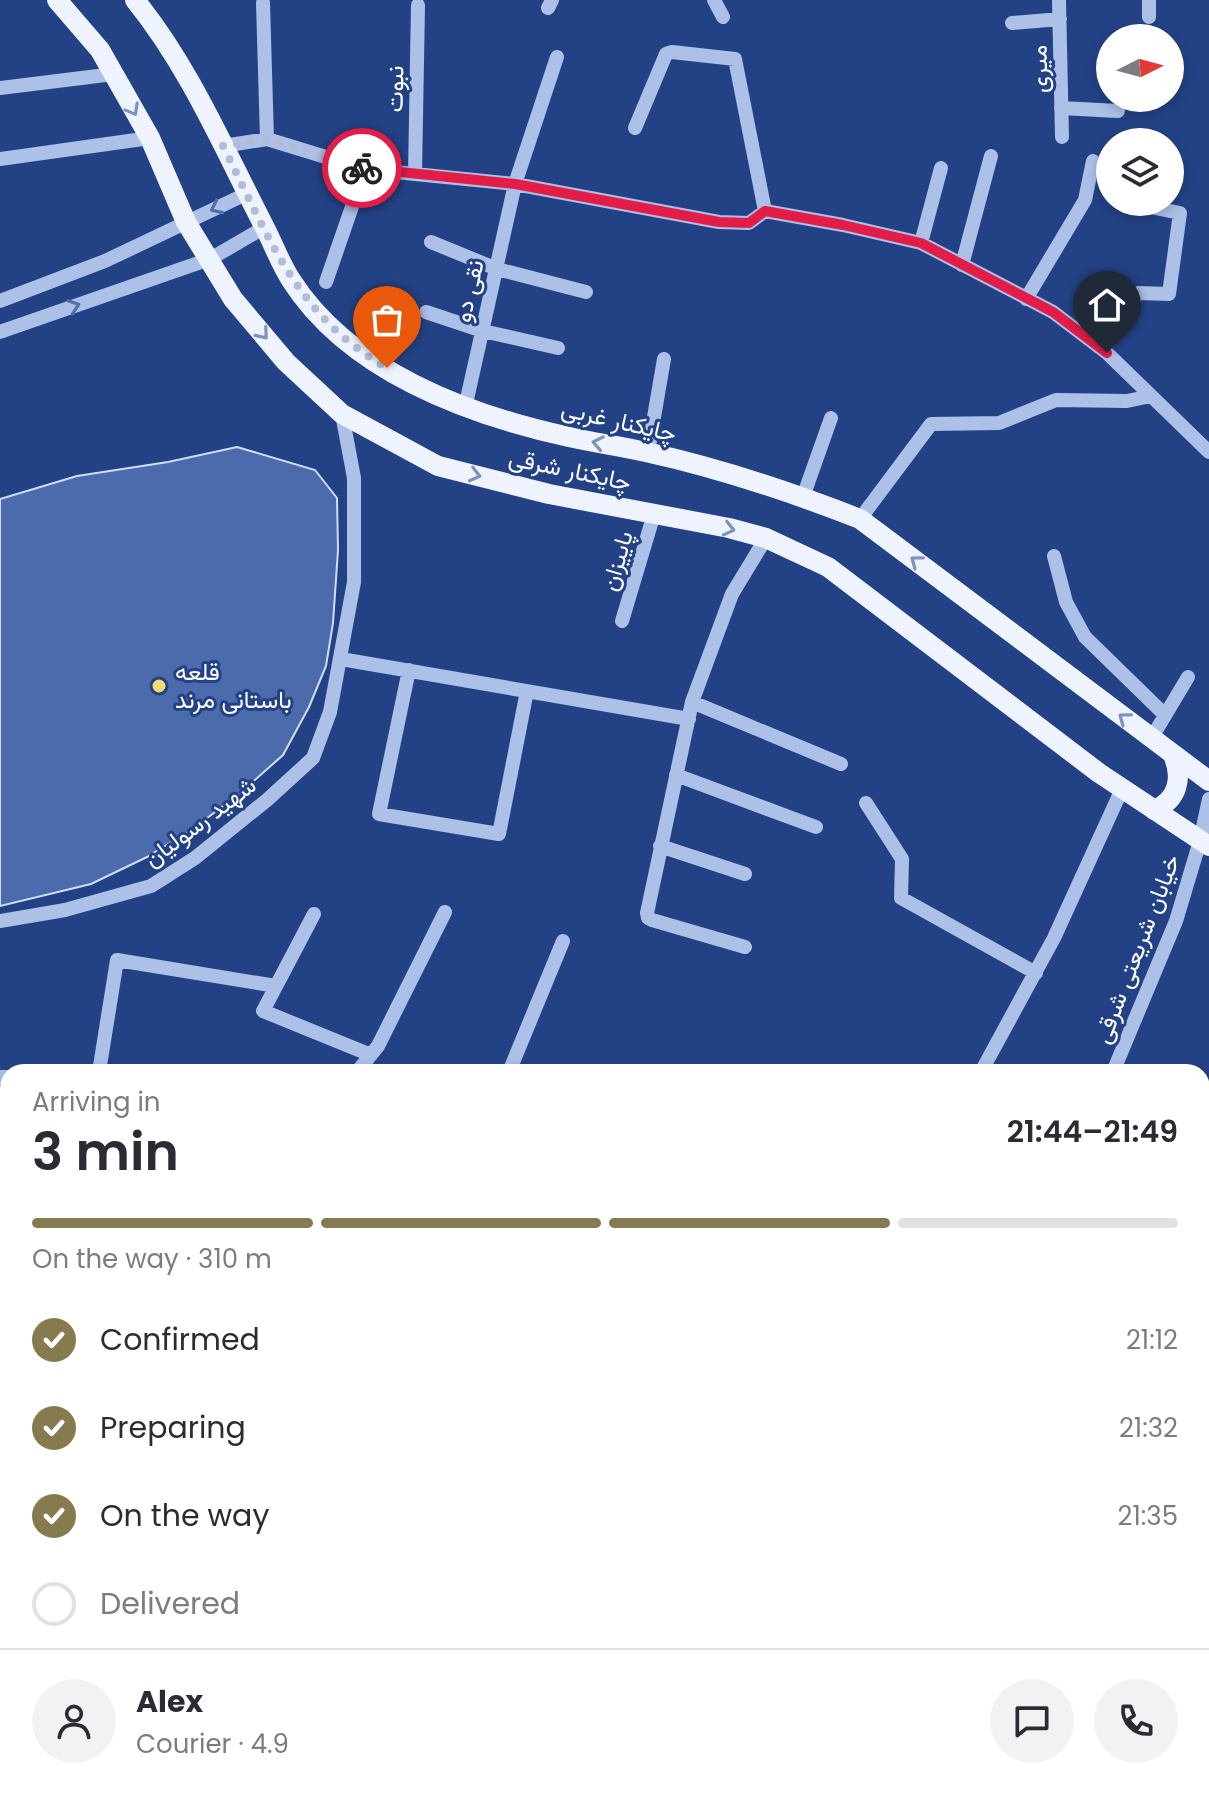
<!DOCTYPE html>
<html lang="en">
<head>
<meta charset="utf-8">
<style>
  body { margin:0; font-family:Poppins,Vazirmatn,sans-serif; background:#f2f2f3; color:#2b2b33; height:100vh; display:flex; flex-direction:column; font-size:30px; white-space:nowrap }
  * { box-sizing:border-box; margin:0 }
  p { font-size:26px; color:#7c7c81 }
  .icon { flex:none; width:44px; height:44px; fill:none; stroke:currentColor; stroke-width:2; stroke-linecap:round; stroke-linejoin:round }
  .map { position:relative; flex:1; overflow:hidden }
  .side { position:absolute; left:0px; top:1064px; width:1210px; height:744px; display:flex; flex-direction:column; background:#fff; border-radius:24px 24px 0 0; box-shadow:0 4px 12px #0003 }
  .side>* { flex:none }
  .needle { width:52px; rotate:84deg }
  .fabs { position:absolute; left:1096px; top:24px; display:grid; gap:16px }
  .fabs a { display:grid; place-items:center; width:88px; height:88px; border-radius:50%; background:#fff; box-shadow:0 4px 12px #0003; font-size:40px }
  .pin { position:absolute; display:grid; place-items:center; width:68px; height:68px; color:#fff; margin:-82px -34px; border-radius:50% 50% 50% 0; rotate:-45deg; box-shadow:0 0 8px #0007 }
  .pin .icon { rotate:45deg }
  .courier { position:absolute; display:grid; place-items:center; width:80px; height:80px; margin:-40px; border:6px solid #e11d48; border-radius:50%; background:#fff; color:#222; box-shadow:0 2px 10px #0007 }
  .overview em { font-style:normal; font-weight:600 }
  .overview div { display:flex; flex-direction:column-reverse }
  .overview { display:flex; align-items:center; justify-content:space-between; height:136px; padding:0 32px }
  h1 { font-size:52px; font-weight:600; line-height:60px }
  .bar { display:grid; grid-template-columns:repeat(4,1fr); gap:12px 8px; align-content:center; height:96px; padding:0 32px }
  .bar i { height:10px; border-radius:6px; background:#e1e1e2 }
  .bar .current { background:#857b4e }
  .bar p { grid-column:span 4 }
  .line { display:flex; align-items:center; gap:20px; padding:0 32px; border-top:2px solid #e1e1e2 }
  .line div { flex:1 }
  .round { display:grid; place-items:center; flex:none; width:84px; height:84px; border-radius:42px; background:#f2f2f3 }
  ol { padding:0 32px; list-style:none }
  li { display:flex; align-items:center; gap:24px; height:88px }
  li p { margin-inline-start:auto }
  li .icon { padding:8px; border-radius:50%; background:#857b4e; color:#fff; stroke-width:4 }
  li:last-child { color:#7c7c81 }
  li i { width:44px; height:44px; border:4px solid #e1e1e2; border-radius:50% }
  .map>svg:first-child { display:block }
  .building { fill:#4c6bad; stroke:#d1ddf6; stroke-width:2 }
  .lines { fill:none; stroke-linecap:round; stroke-linejoin:round }
  .minor { stroke:#adc0e8; stroke-width:14 }
  .major { stroke:#eff3fe; stroke-width:20 }
  .oneway { stroke:#7f92bb }
  .oneway2 { stroke:#536ea8 }
  .done { stroke:#b2bdd4; stroke-width:8; stroke-dasharray:0 14.4 }
  .route { stroke:#e11d48; stroke-width:10 }
  .poi-dot { fill:#f3dd70; stroke:#234285; stroke-width:3 }
  .labels { text-anchor:middle; stroke-width:6; stroke-linejoin:round; paint-order:stroke }
  .street-label { font-size:24px; fill:#fff; stroke:#234285 }
  .poi-label { font-size:24px; fill:#fff; stroke:#234285; text-anchor:start }
</style>
</head>
<body>
<div class="map">
<svg width="1209" height="1808" viewBox="0 0 1209 1808">
  <rect width="100%" height="100%" fill="#234285"/>
  <path class="building" d="M237,447L315,470L337,498L338,550L333,623L326,666L309,707L283,755L238,795L191,830L147,857L91,884L0,906V499L77,476L168,462Z"/>
  <g class="lines">
    <path class="minor" d="M714,0L723,17
      M1059,0L1062,137
      M1149,0V17
      M263,3L267,139
      M548,8L552,0
      M1012,23L1060,19
      M0,88L114,74
      M1061,108L1118,111
      M635,128L666,54L672,52L735,59L765,211
      M1158,142V141
      M223,146L267,139L365,169L515,184L719,222L749,223L765,211L843,225L921,243L1053,312L1107,353L1209,452
      M0,159L150,138
      M415,174L418,5
      M431,242L497,269L586,292
      M921,243L941,168
      M962,265L991,156
      M326,282L365,169
      M1026,299L1085,200L1093,161
      M0,301L105,261L246,194
      M426,312L483,331L558,348
      M0,332L210,259L265,227
      M1099,347L1138,293L1169,294L1180,213L1150,207V202
      M465,408L515,184L557,57
      M648,452L664,359
      M803,497L831,418
      M860,519L931,424L999,423L1056,400L1127,401L1151,396
      M1054,556L1066,602L1085,637L1165,715
      M622,621L654,514
      M341,659L689,719
      M409,670L379,814L499,834L527,691
      M692,702L841,764
      M1151,739L1188,677
      M676,775L816,827
      M866,803L902,859L901,898L1036,973
      M660,846L745,874
      M314,914L263,1011L371,1055
      M0,921L65,910L151,886L195,858L267,800L313,758L330,712L354,582V478L342,414
      M745,947L652,920L648,918L647,913L692,702L732,594L766,538
      M99,1072L117,960L276,986
      M357,1072L378,1046L445,912
      M509,1072L563,941
      M981,1072L1054,938L1122,789
      M1113,1072L1176,921L1200,841L1209,799
      M0,1077H8
      M1202,1100H1209
      M2,1331L8,1332
      M0,1436L8,1439
      M1202,1437L1209,1438
      M1202,1551H1209
      M655,1800L711,1808
      M869,1800L933,1808
      M1163,1800V1808
      M14,1808V1800
      M174,1808L175,1800
      M293,1808L294,1800
      M376,1808L378,1800
      M852,1808L854,1800
      M1047,1808L1048,1800"/>
    <path class="major" d="M57,0L100,50L150,138L186,222L233,299L286,362L342,414L438,466L549,494L729,528L766,538L828,567L1099,773L1209,846
      M135,0C190,68 224,149 264,226C273,243 280,263 291,280C349,371 468,415 569,437C595,443 621,446 646,452C719,468 791,492 860,519L1209,781
      M1154,810C1178,800 1183,778 1173,755"/>
  </g>
  <defs><path id="oneway-chevron" d="M-2-3.5L2.5 0L-2 3.5" fill="none" stroke-width="1.6" stroke-linecap="round" stroke-linejoin="round" transform="scale(2)"/></defs>
  <g class="oneway">
    <use href="#oneway-chevron" transform="translate(133 110) rotate(61)"/>
    <use href="#oneway-chevron" transform="translate(263 334) rotate(50)"/>
    <use href="#oneway-chevron" transform="translate(598 443) rotate(-169)"/>
    <use href="#oneway-chevron" transform="translate(475 475) rotate(14)"/>
    <use href="#oneway-chevron" transform="translate(729 529) rotate(13)"/>
    <use href="#oneway-chevron" transform="translate(916 561) rotate(-143)"/>
    <use href="#oneway-chevron" transform="translate(1124 718) rotate(-143)"/>
  </g>
  <g class="oneway2">
    <use href="#oneway-chevron" transform="translate(216 208) rotate(155)"/>
    <use href="#oneway-chevron" transform="translate(74 306) rotate(-19)"/>
  </g>
  <g class="lines">
    <path class="done" d="M362,168L267,139L223,146C268,235 296,316 387,368"/>
    <path class="route" d="M362,168L515,184L719,222L749,223L765,211L843,225L921,243L1053,312L1107,353"/>
  </g>
  <circle class="poi-dot" cx="159" cy="686" r="8"/>
  <g class="labels">
    <g class="street-label">
      <text transform="translate(1039 69) rotate(-91)" y="8">میری</text>
      <text transform="translate(395 89) rotate(-89)" y="8">نبوت</text>
      <text transform="translate(469 291) rotate(-77)" y="8">نقی دو</text>
      <text transform="translate(619 421) rotate(13)" y="8">چایکنار غربی</text>
      <text transform="translate(570 470) rotate(12)" y="8">چایکنار شرقی</text>
      <text transform="translate(617 561) rotate(-74)" y="8">پاییزان</text>
      <text transform="translate(200 822) rotate(-37)" y="8">شهید رسولیان</text>
      <text transform="translate(1137 949) rotate(-69)" y="8">خیابان شریعتی شرقی</text>
    </g>
    <g class="poi-label">
      <text x="175" y="680">قلعه<tspan x="175" dy="28">باستانی مرند</tspan></text>
    </g>
  </g>
</svg>
<div class="fabs">
<a><svg class="needle" viewBox="-14 -14 28 28"><path d="M0-13l5 13h-10z" fill="#e53935"/><path d="M0 13l5-13h-10z" fill="#7c7c81"/></svg></a>
<a><svg class="icon" aria-label="layers" viewBox="0 0 24 24"><path d="M12 4l9 5-9 5-9-5zM3 14l9 5 9-5"/></svg></a>
</div>
<div class="pin" style="left:387px;top:368px;background:#ea580c"><svg class="icon" aria-label="bag" viewBox="0 0 24 24"><path d="M5 8h14l-1 12H6zM9 8a3 3 0 0 1 6 0"/></svg></div>
<div class="pin" style="left:1107px;top:353px;background:#1f2937"><svg class="icon" aria-label="home" viewBox="0 0 24 24"><path d="M3 11l9-7 9 7M6 9v11h12V9"/></svg></div>
<div class="courier" style="left:362px;top:168px"><svg class="icon" aria-label="bike" viewBox="0 0 24 24"><circle cx="6" cy="16" r="4"/><circle cx="18" cy="16" r="4"/><path d="M6 16l4-8h5l3 8M10 8l3 8H6M13 5h3"/></svg></div>
<section class="side">
<div class="overview"><div><h1>3 min</h1><p>Arriving in</p></div><em>21:44–21:49</em></div>
<div class="bar"><i class="current"></i><i class="current"></i><i class="current"></i><i></i><p>On the way · 310 m</p></div>
<ol>
<li><svg class="icon" aria-label="check" viewBox="0 0 24 24"><path d="M5 12l5 5 9-10"/></svg>Confirmed<p>21:12</p></li>
<li><svg class="icon" aria-label="check" viewBox="0 0 24 24"><path d="M5 12l5 5 9-10"/></svg>Preparing<p>21:32</p></li>
<li><svg class="icon" aria-label="check" viewBox="0 0 24 24"><path d="M5 12l5 5 9-10"/></svg>On the way<p>21:35</p></li>
<li><i></i>Delivered</li>
</ol>
<div class="line" style="height:144px"><a class="round"><svg class="icon" aria-label="person" viewBox="0 0 24 24"><circle cx="12" cy="8" r="4"/><path d="M4 21q1-7 8-7t8 7"/></svg></a><div><b>Alex</b><p>Courier · 4.9</p></div><a class="round"><svg class="icon" aria-label="chat" viewBox="0 0 24 24"><path d="M4 5h16v11H9l-5 4z"/></svg></a><a class="round"><svg class="icon" aria-label="phone" viewBox="0 0 24 24"><path d="M5 4h4l2 5-3 2q2 4 5 5l2-3 5 2v4C11 20 4 13 5 4z"/></svg></a></div>
</section>
</div>
</body>
</html>
